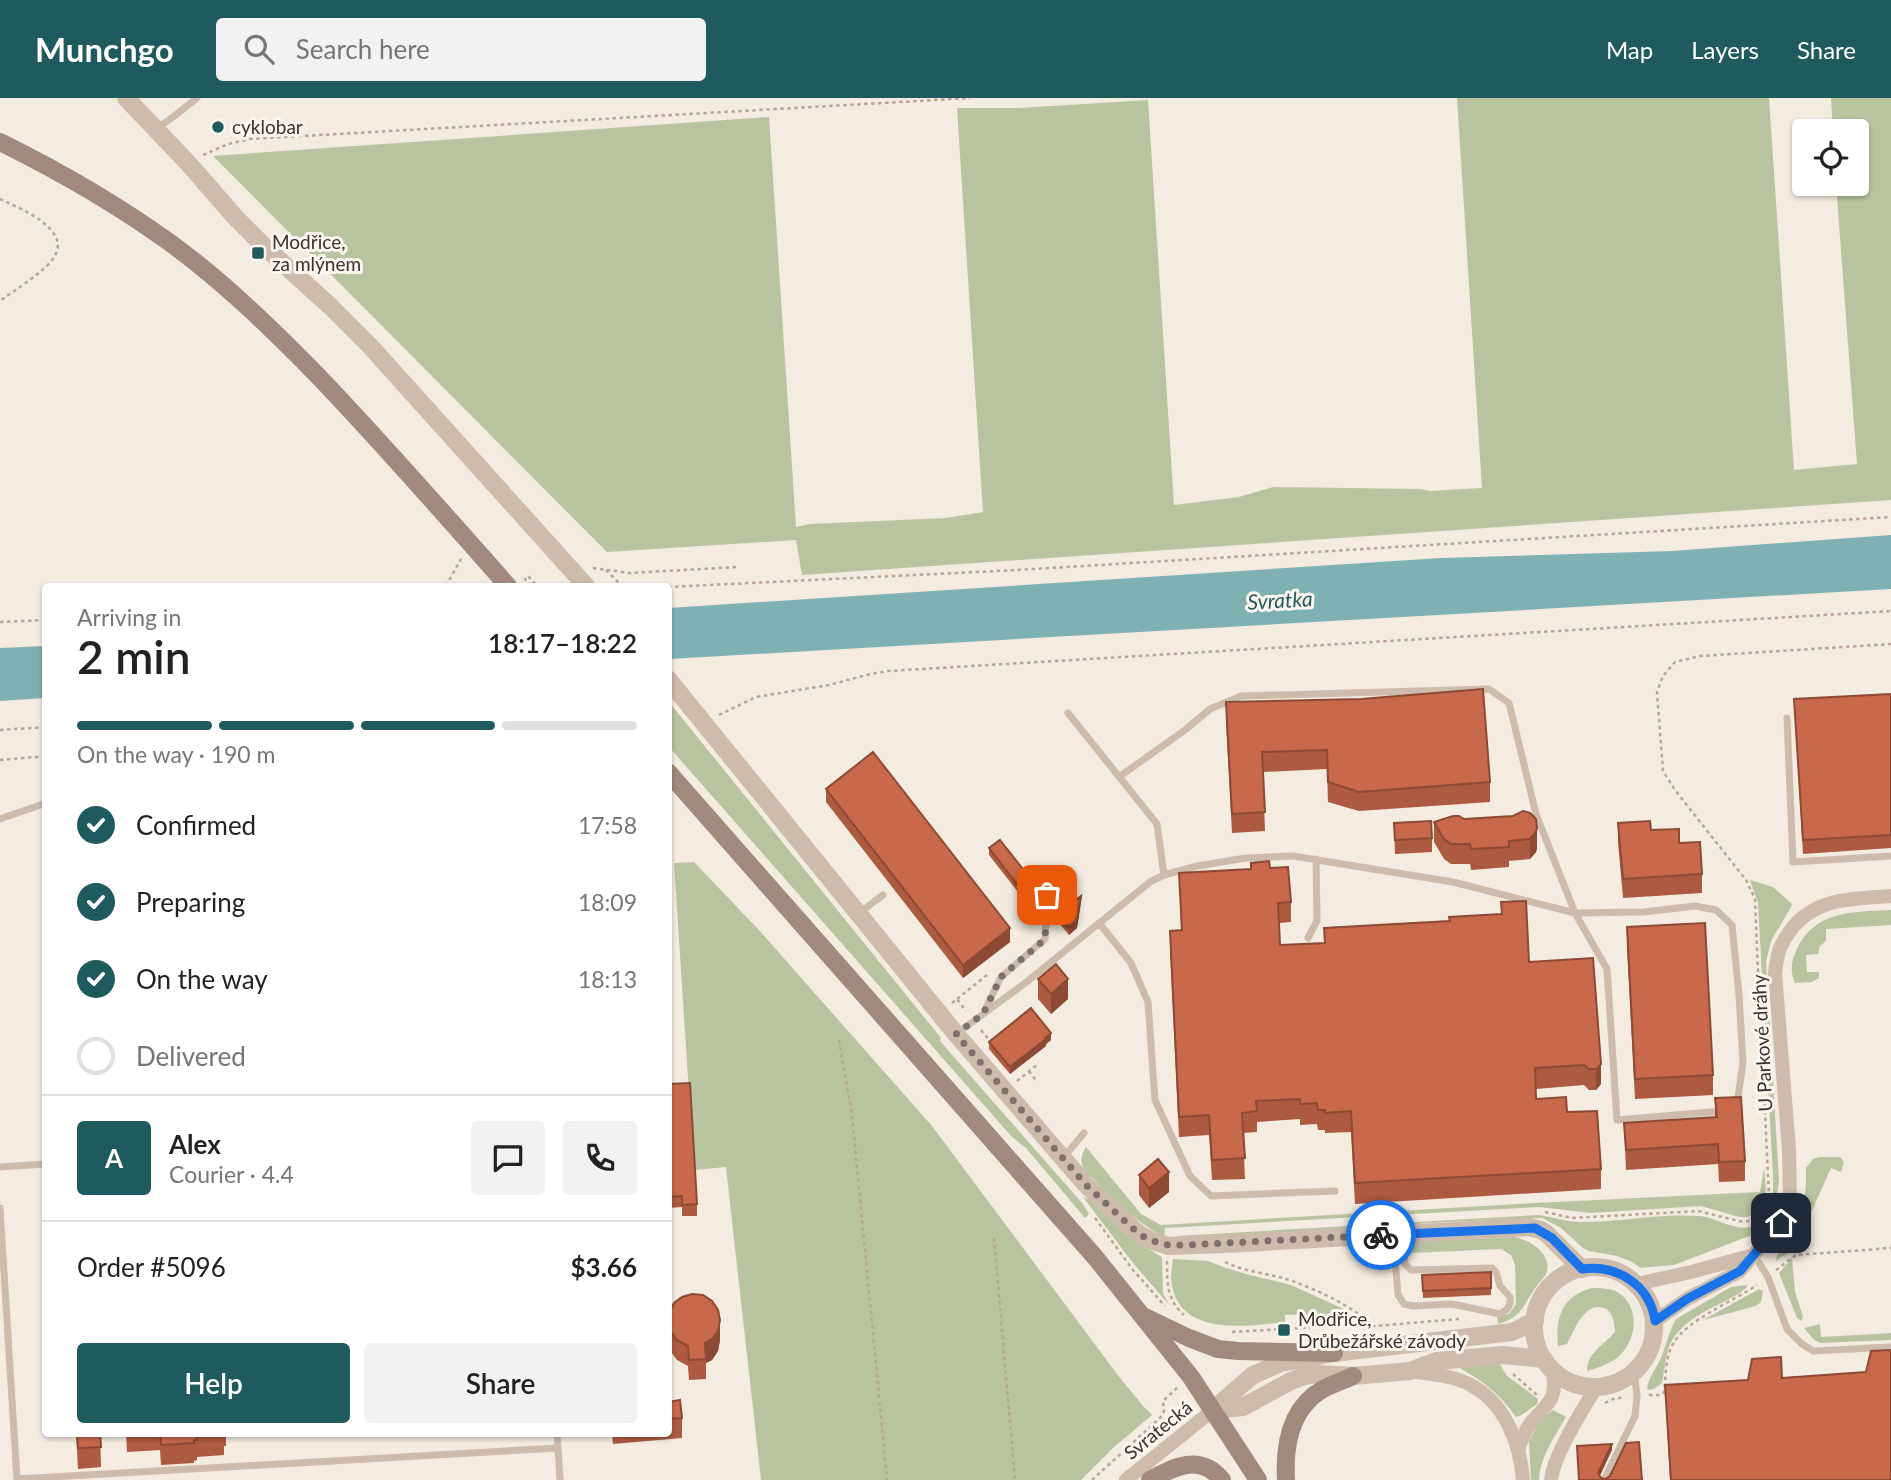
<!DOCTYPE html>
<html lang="en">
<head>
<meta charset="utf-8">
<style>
  body { margin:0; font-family:Lato,sans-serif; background:#f2f2f2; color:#222; height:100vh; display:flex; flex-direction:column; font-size:26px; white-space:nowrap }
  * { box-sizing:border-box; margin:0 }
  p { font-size:23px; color:#767676 }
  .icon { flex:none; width:38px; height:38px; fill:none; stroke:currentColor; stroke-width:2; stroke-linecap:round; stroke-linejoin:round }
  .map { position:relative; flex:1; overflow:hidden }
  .details { position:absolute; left:42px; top:485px; width:630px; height:854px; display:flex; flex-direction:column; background:#fff; border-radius:7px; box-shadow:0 2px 5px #0004 }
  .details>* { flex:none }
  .buttons { position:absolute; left:1792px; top:21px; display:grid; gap:14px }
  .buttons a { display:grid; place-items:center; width:77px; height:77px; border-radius:7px; background:#fff; box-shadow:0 2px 5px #0004; font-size:35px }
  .pin { position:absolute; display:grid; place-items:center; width:60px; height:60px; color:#fff; margin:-30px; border-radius:14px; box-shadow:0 4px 10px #0006 }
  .courier { position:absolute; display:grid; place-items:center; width:70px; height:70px; margin:-35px; border:5px solid #1a73e8; border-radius:50%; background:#fff; color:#222; box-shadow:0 2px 9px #0007 }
  .summary em { font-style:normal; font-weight:600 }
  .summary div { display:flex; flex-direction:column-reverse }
  .summary { display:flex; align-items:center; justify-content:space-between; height:119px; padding:0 35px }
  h1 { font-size:46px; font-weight:600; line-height:52px }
  .bar { display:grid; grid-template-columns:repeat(4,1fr); gap:10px 7px; align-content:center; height:84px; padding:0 35px }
  .bar i { height:9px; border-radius:5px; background:#e0e0e0 }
  .bar .current { background:#1f5a5e }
  .bar p { grid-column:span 4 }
  .line { display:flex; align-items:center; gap:18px; padding:0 35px; border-top:2px solid #e0e0e0 }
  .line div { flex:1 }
  .round { display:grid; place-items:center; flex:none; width:74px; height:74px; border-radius:7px; background:#f2f2f2 }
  ol { padding:0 35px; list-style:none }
  li { display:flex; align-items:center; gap:21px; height:77px }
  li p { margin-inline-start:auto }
  li .icon { padding:7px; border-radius:50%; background:#1f5a5e; color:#fff; stroke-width:4 }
  li:last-child { color:#767676 }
  li i { width:38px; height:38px; border:4px solid #e0e0e0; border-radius:50% }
  .primary-button { display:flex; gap:14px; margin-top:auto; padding:14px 35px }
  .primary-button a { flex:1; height:80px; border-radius:7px; background:#1f5a5e; color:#fff; font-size:28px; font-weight:600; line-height:80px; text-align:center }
  .primary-button a+a { background:#f2f2f2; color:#222 }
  header { display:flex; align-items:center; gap:42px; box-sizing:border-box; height:98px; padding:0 35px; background:#1f5a5e; color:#fff }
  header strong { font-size:33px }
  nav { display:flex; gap:38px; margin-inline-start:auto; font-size:24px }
  .search { width:490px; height:63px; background:#f2f2f2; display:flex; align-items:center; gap:18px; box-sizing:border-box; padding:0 24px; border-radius:7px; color:#767676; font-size:26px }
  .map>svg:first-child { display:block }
  .green { fill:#b8c4a0 }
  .water { fill:#7fb0b2 }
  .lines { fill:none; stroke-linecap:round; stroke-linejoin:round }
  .path { stroke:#b9a596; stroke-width:2.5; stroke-dasharray:3.5 3.5; stroke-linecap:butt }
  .service { stroke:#cdbbac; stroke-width:7 }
  .minor { stroke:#cdbbac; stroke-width:14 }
  .tertiary { stroke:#cdbbac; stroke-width:18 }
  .secondary { stroke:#a18a7d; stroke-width:18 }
  .wall { fill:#ac5a40 }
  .shaded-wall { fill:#8c4a34 }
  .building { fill:#c8694b; stroke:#8c4a34; stroke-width:2 }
  .done { stroke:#7c716b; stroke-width:7; stroke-dasharray:0 12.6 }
  .route { stroke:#1a73e8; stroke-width:9 }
  .poi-dot { fill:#1f5a5e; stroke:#fbf5ee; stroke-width:2.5 }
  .labels { text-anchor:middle; stroke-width:6; stroke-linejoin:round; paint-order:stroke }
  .poi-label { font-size:19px; fill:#3b302b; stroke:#fbf5ee; text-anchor:start }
  .street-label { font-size:19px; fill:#3b302b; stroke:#fbf5ee }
  .water-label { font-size:21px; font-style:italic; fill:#1f5a5e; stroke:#fbf5ee }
</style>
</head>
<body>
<header>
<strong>Munchgo</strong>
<div class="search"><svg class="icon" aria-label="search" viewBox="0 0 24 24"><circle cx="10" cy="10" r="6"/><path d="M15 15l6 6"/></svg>Search here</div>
<nav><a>Map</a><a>Layers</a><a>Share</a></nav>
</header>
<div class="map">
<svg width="1891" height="1382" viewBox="0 0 1891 1382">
  <rect width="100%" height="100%" fill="#f4ebe1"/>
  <path class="green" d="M1457,0H1769L1794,372L1857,366L1836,86H1857V33H1833L1831,0H1891V402L802,477L796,442L607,454L213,58L769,19L796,429L810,426L946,420L983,414L957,10H1019L1148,2L1174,407L1239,399L1273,389L1420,391L1430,393L1482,390Z
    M669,604L941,940L940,943L1082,1105L1089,1116L1085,1120L1026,1050L1012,1039L669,649Z
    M694,764L758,831L932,1028L1120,1280L1144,1309L1152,1317L1113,1350L1081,1382H761L726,1069L694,1072L674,765Z
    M1750,782L1773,789L1792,806L1790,811L1771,843L1766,864L1779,1083C1776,1106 1771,1122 1752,1137L1674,1167L1650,1169L1641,1170L1630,1163L1617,1158L1589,1153L1583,1150L1561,1130L1542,1120L1448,1124L1177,1141V1138L1539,1117C1553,1119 1567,1124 1581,1124C1621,1124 1661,1115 1700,1118C1719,1120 1739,1137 1757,1126C1775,1114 1773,1095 1773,1077L1758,805Z
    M1891,812V827L1826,831V843L1820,848L1818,856L1806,857L1807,874H1819V880L1812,884L1795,885C1790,874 1791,864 1796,853C1814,812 1852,814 1891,812Z
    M1086,1049L1141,1116L1161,1127L1536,1105L1760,1094L1764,1070L1766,1090L1764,1102L1754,1116L1747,1119H1739L1701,1108L1591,1115L1539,1109L1165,1130L1164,1139C1132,1122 1109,1096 1084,1072C1080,1063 1081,1057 1086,1049Z
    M1820,1059H1840L1844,1064L1841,1074L1831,1070L1796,1148L1806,1153C1794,1152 1786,1155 1776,1163C1777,1148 1790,1138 1797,1125C1806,1107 1806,1089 1806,1070L1813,1061Z
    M1083,1099L1091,1103L1130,1140L1162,1159L1163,1196L1170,1208L1133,1165Z
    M1514,1139C1529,1141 1554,1157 1546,1176C1544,1181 1539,1184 1536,1189C1523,1207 1522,1220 1498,1226L1497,1219L1509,1216L1516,1206L1515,1167L1511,1157L1501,1151L1410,1155L1408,1154L1406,1149L1410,1144Z
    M1792,1160L1795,1194L1803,1219L1801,1223L1797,1220L1779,1175Z
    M1173,1161L1208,1163L1223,1169L1246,1176L1291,1187L1348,1213L1356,1220L1304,1222V1216L1285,1217V1224C1248,1228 1182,1239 1172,1188C1170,1179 1172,1170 1173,1161Z
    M1747,1187V1189L1740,1195C1714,1210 1678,1221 1668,1252C1665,1263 1664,1274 1662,1285L1654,1291L1649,1292L1647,1290C1649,1280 1654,1273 1659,1264C1666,1250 1668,1235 1676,1221L1731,1189Z
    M1592,1190C1601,1190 1611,1190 1619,1195C1639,1209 1637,1238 1622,1255C1615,1264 1598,1270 1587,1273C1587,1254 1604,1247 1615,1234C1614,1225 1614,1214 1604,1210C1584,1203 1574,1233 1567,1246L1558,1248C1555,1220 1562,1198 1592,1190Z
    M1759,1191L1763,1193L1761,1204L1756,1208L1703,1222Z
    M1820,1226L1821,1239L1891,1235V1242L1821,1245L1814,1242L1804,1230Z
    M1498,1263L1507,1278L1538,1301L1537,1306L1520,1318L1516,1319C1501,1298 1484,1283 1461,1271L1459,1268Z
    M1553,1312L1566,1319C1555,1338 1540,1359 1539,1382H1531L1529,1343L1539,1324Z"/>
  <path class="water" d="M1891,437V491L669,561V510L1441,460L1672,453Z
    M45,548V600L0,603V550Z"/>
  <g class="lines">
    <path class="path" d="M203,57L228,46L250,41L970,0
      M0,101C19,110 76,132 52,162C40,177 16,191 0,203
      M593,470L630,475L737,469
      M606,472L621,487L627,488
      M446,488L461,461
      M531,488L525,481L528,478L537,488
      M668,489L1017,472L1891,419
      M0,524L46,522
      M719,617L756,599L829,587L870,576L888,573L1891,513
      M0,632L46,629
      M0,662L46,658
      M1758,874L1755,801L1746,782L1675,692L1663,673L1657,594L1663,578L1675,564L1700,558L1891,546
      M957,901L987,877
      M952,905L957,901L966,913
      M981,932L990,943L989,947
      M839,942L852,1017L887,1382
      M1029,973L1037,984
      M1017,983L1037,967
      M1545,1114L1572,1120L1698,1113L1743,1124C1758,1122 1766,1114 1769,1099L1759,888
      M1095,1120L1133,1172L1165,1208
      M994,1140L1015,1382
      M1167,1163C1167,1185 1167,1202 1184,1217
      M1225,1164C1243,1173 1264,1175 1283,1180C1306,1187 1354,1207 1368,1226
      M1776,1172L1796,1157L1891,1150
      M1232,1234L1350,1227L1375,1228L1459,1221
      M1513,1276L1537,1297
      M1649,1297H1660L1664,1294C1666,1278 1665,1260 1673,1246C1686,1222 1734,1203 1757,1187
      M1605,1305L1613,1301L1625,1299
      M1092,1382L1160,1320L1164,1313L1163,1303L1177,1290"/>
    <path class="service" d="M156,31L173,19L197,0
      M1068,615L1157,726L1164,777
      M1787,620L1793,764L1891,758
      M1119,679L1185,632L1210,611L1241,598L1489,591L1509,605L1536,716L1575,815L1644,814L1695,808L1716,812L1732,827L1739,897L1743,964L1738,999L1732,1005
      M0,721L46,705
      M859,815L883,797
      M1099,825L1131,865L1148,904L1155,1002L1190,1078L1211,1098L1335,1093
      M1308,840L1317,823L1316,761
      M985,912L1001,879L1045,841L1047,798
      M956,936L1024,886L1150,784L1164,777L1197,768L1246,760L1293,758L1453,784L1575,815L1607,871L1617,1022L1723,1013
      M1063,1060L1084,1035
      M0,1069L46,1066
      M0,1110L17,1382
      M1393,1137L1398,1197L1404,1206L1413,1208L1452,1206L1500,1216C1508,1212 1511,1208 1510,1199L1500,1188L1496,1174L1492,1170L1411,1172L1405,1166L1402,1136
      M1754,1157L1768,1179L1787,1231L1802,1246L1813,1253L1891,1249
      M557,1335L560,1382
      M17,1381L558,1350
      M1604,1382L1635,1318L1637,1298L1634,1272"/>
    <path class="minor" d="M1637,1186L1691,1174L1754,1157
      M1655,1223L1687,1201L1740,1173L1781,1125L1790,1102L1789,1052L1775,875C1776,868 1777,860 1779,853C1782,844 1787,837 1793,829C1818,799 1855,801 1891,798
      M1410,1273C1429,1276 1451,1277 1469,1286C1505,1304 1520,1345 1523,1382
      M1518,1352C1521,1343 1524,1334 1530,1326C1547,1305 1559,1303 1552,1271
      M1126,1382L1213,1312
      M1551,1382C1554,1356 1581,1315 1595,1291"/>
    <path class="tertiary" d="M126,0L188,65L235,119L266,150L331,209L370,248L586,488
      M668,581L956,936L1086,1087L1139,1136L1150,1142L1168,1148L1226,1146L1528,1129L1541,1132L1547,1136L1582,1171
      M1534 1229a60 60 0 1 1 120 0a60 60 0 1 1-120 0Z
      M1213,1312L1253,1277L1281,1265L1334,1255L1512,1234L1535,1223
      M1213,1312L1243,1309L1291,1283L1304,1278L1316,1276L1353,1278L1410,1273L1437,1263L1503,1257L1544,1261"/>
    <path class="secondary" d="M0,44C59,73 116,106 169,144C223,183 273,232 319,279C384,347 446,418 508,488
      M668,674L1095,1159L1191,1279L1258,1382
      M1145,1219L1189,1240L1218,1251L1238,1253L1334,1255
      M1150,1382C1174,1369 1200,1355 1222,1382
      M1286,1382C1284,1347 1290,1310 1323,1291C1333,1286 1344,1282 1353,1278"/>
  </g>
  <path class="wall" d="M1891,596V750L1803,756L1794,601Z
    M1226,604L1490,684V704L1359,713L1328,704L1327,671L1263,674L1265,733L1232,735L1226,624Z
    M826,691L1010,844L963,880L826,704Z
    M1513,718L1537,750L1536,754L1530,761L1509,763V769L1471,772L1470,766H1451L1444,761L1434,744V724L1464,721Z
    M1394,725L1432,740V754L1395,756Z
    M1618,725L1651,732L1702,776V795L1623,800L1618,744Z
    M989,750L1040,800L1029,808L989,757Z
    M1270,770L1291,804V824L1279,825L1280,847L1324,845V830L1449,823L1501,816V804L1529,864L1593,860L1601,986L1596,992H1589L1584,987L1536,991V1001L1567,1014L1601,1071V1091L1355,1106L1351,1034L1325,1035V1032H1318L1317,1026L1300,1027V1021L1257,1024V1034L1243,1035L1245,1081L1212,1082L1209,1037L1179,1039L1170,853V833L1181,832L1179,775Z
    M1081,804L1077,830L1069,837L1058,824V817Z
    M1627,829L1713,977V997L1635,1001L1627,849Z
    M1038,881L1068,901L1051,916L1038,901Z
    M1051,942L1046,946V948L1010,976L989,951V944Z
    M668,986L697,1106V1118H682V1109L668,1110Z
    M1715,1000L1745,1063V1083L1719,1084L1718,1066L1626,1072L1624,1025L1715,1019Z
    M1139,1077L1169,1094L1149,1110L1139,1097Z
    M1491,1174V1197L1423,1200L1422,1177Z
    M668,1224L720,1242L718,1253L712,1262L706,1265V1281L689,1282L688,1268L677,1262L671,1254L668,1246Z
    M1866,1274L1891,1382H1670L1665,1287Z
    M668,1304L682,1320V1340L613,1346L612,1335H668Z
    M76,1335H100L101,1369L78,1371Z
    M126,1335H226V1348H224V1357L197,1359V1362L194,1363V1365L161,1367L160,1352L127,1354Z
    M264,1335H285L271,1337Z"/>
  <path class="shaded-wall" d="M1537,730V750L1536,754L1530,761V741Z
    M1040,793V800L1029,808V802Z
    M1081,798L1077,830L1069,837V830Z
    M1010,830V844L963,880V867Z
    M1068,881V901L1051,916V896Z
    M1051,935V942L1046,946V948L1010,976V969Z
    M1601,966V986L1596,992V971Z
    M1169,1074V1094L1149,1110V1090Z
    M720,1222V1242L718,1253L712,1262L706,1265L705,1245Z
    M1612,1346V1352L1598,1382V1375Z"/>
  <path class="building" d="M1483,591L1490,684L1359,694L1328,684L1327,652L1262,654L1265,714L1232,716L1226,604L1361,601Z
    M1891,596V737L1803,742L1794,601Z
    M873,654L1010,830L963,867L826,691Z
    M1523,713L1530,715L1536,721L1537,730L1536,734L1530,741L1509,743V749L1471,751L1470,746H1451L1444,741L1434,724L1453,718H1459L1464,721L1513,718Z
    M1431,723L1432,740L1395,742L1394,725Z
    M1650,723L1651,732L1679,731V745L1700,744L1702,776L1623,781L1618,725Z
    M1000,742L1040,793L1029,802L989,750Z
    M1269,763L1270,770L1288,769L1291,804L1278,805L1280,847L1325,845L1324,830L1450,823L1449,819L1502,816L1501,804L1526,803L1529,864L1593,860L1601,966L1596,971H1589L1584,967L1535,970L1536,1001L1566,999L1567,1014L1597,1013L1601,1071L1355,1085L1351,1013L1325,1015V1012H1318L1317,1005L1300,1006V1001L1256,1003L1257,1013L1242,1015L1245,1060L1212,1062L1209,1017L1179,1019L1170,833L1182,832L1179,775L1251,771V765Z
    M1081,798L1077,823L1069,830L1058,817Z
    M1705,825L1713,977L1635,981L1627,829Z
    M1056,866L1068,881L1051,896L1038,881Z
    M1031,910L1051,935L1045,940L1046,941L1010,969L989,944Z
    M690,985L697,1106L682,1107V1098L668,1099V986Z
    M1741,999L1745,1063L1719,1064L1718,1046L1626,1052L1624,1025L1717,1019L1715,1000Z
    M1158,1061L1169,1074L1149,1090L1139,1077Z
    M1491,1174V1190L1423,1193L1422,1177Z
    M692,1196L703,1197L712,1203L718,1212L720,1222L718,1233L712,1241L705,1245L706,1261L689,1262L688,1248L677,1242L671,1234L668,1225L669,1215L674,1205L682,1199Z
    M1891,1252V1382H1671L1665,1287L1748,1282L1752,1261L1781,1259L1782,1280L1866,1274L1871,1253Z
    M680,1302L682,1320L668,1321V1304Z
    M77,1335H100L101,1349L78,1350Z
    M160,1335H224V1337L197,1338V1342H194V1345L161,1347Z
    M1639,1344L1642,1382H1579L1577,1348L1612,1346L1598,1375L1601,1380L1605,1381L1610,1378L1626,1345Z"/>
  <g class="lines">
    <path class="done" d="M1047,797L1045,841L1001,879L983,916L956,936L1086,1087L1139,1136L1150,1142L1168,1147H1187L1381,1137"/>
    <path class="route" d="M1381,1137L1535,1130L1552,1140L1582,1171C1617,1166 1650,1187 1655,1223L1687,1201L1740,1173L1781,1125"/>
  </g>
  <g class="poi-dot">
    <circle cx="218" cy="29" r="7"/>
    <rect x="251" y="148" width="14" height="14" rx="3.5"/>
    <rect x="1277" y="1225" width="14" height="14" rx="3.5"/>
  </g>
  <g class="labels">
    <g class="poi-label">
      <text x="232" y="36">cyklobar</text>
      <text x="272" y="151">Modřice,<tspan x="272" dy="22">za mlýnem</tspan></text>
      <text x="1298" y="1228">Modřice,<tspan x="1298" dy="22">Drůbežářské závody</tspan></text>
    </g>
    <g class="street-label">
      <text transform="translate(1762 945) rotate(-93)" y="7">U Parkové dráhy</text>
      <text transform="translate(1158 1332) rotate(-39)" y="7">Svratecká</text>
    </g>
    <g class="water-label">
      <text transform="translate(1280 503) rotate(-3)" y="7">Svratka</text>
    </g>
  </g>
</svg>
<div class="buttons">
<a><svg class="icon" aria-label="locate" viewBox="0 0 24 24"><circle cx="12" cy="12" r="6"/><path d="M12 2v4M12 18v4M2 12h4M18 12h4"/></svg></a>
</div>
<div class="pin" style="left:1047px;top:797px;background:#ea580c"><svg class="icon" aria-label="bag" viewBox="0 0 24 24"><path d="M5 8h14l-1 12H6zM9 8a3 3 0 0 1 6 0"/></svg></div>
<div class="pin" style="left:1781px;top:1125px;background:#1f2937"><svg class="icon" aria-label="home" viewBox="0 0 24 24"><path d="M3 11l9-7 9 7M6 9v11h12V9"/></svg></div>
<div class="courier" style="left:1381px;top:1137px"><svg class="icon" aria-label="bike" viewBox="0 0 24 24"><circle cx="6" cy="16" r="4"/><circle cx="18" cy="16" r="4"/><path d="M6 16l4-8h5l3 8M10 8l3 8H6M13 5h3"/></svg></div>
<section class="details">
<div class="summary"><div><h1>2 min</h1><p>Arriving in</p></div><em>18:17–18:22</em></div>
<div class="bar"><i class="current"></i><i class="current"></i><i class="current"></i><i></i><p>On the way · 190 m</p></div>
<ol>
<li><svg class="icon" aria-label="check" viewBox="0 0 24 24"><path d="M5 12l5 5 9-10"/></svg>Confirmed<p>17:58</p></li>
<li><svg class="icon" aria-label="check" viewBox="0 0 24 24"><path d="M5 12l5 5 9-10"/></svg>Preparing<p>18:09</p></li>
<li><svg class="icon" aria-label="check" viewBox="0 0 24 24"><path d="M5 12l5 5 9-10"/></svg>On the way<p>18:13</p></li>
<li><i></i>Delivered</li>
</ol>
<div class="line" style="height:126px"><b class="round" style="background:#1f5a5e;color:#fff">A</b><div><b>Alex</b><p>Courier · 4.4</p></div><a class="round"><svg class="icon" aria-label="chat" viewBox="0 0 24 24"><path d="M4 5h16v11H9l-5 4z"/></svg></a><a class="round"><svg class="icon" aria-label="phone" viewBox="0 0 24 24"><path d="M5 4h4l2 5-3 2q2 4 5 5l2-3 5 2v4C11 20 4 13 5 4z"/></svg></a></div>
<div class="line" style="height:91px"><div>Order #5096</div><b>$3.66</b></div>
<div class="primary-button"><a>Help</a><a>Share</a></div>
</section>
</div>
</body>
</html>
